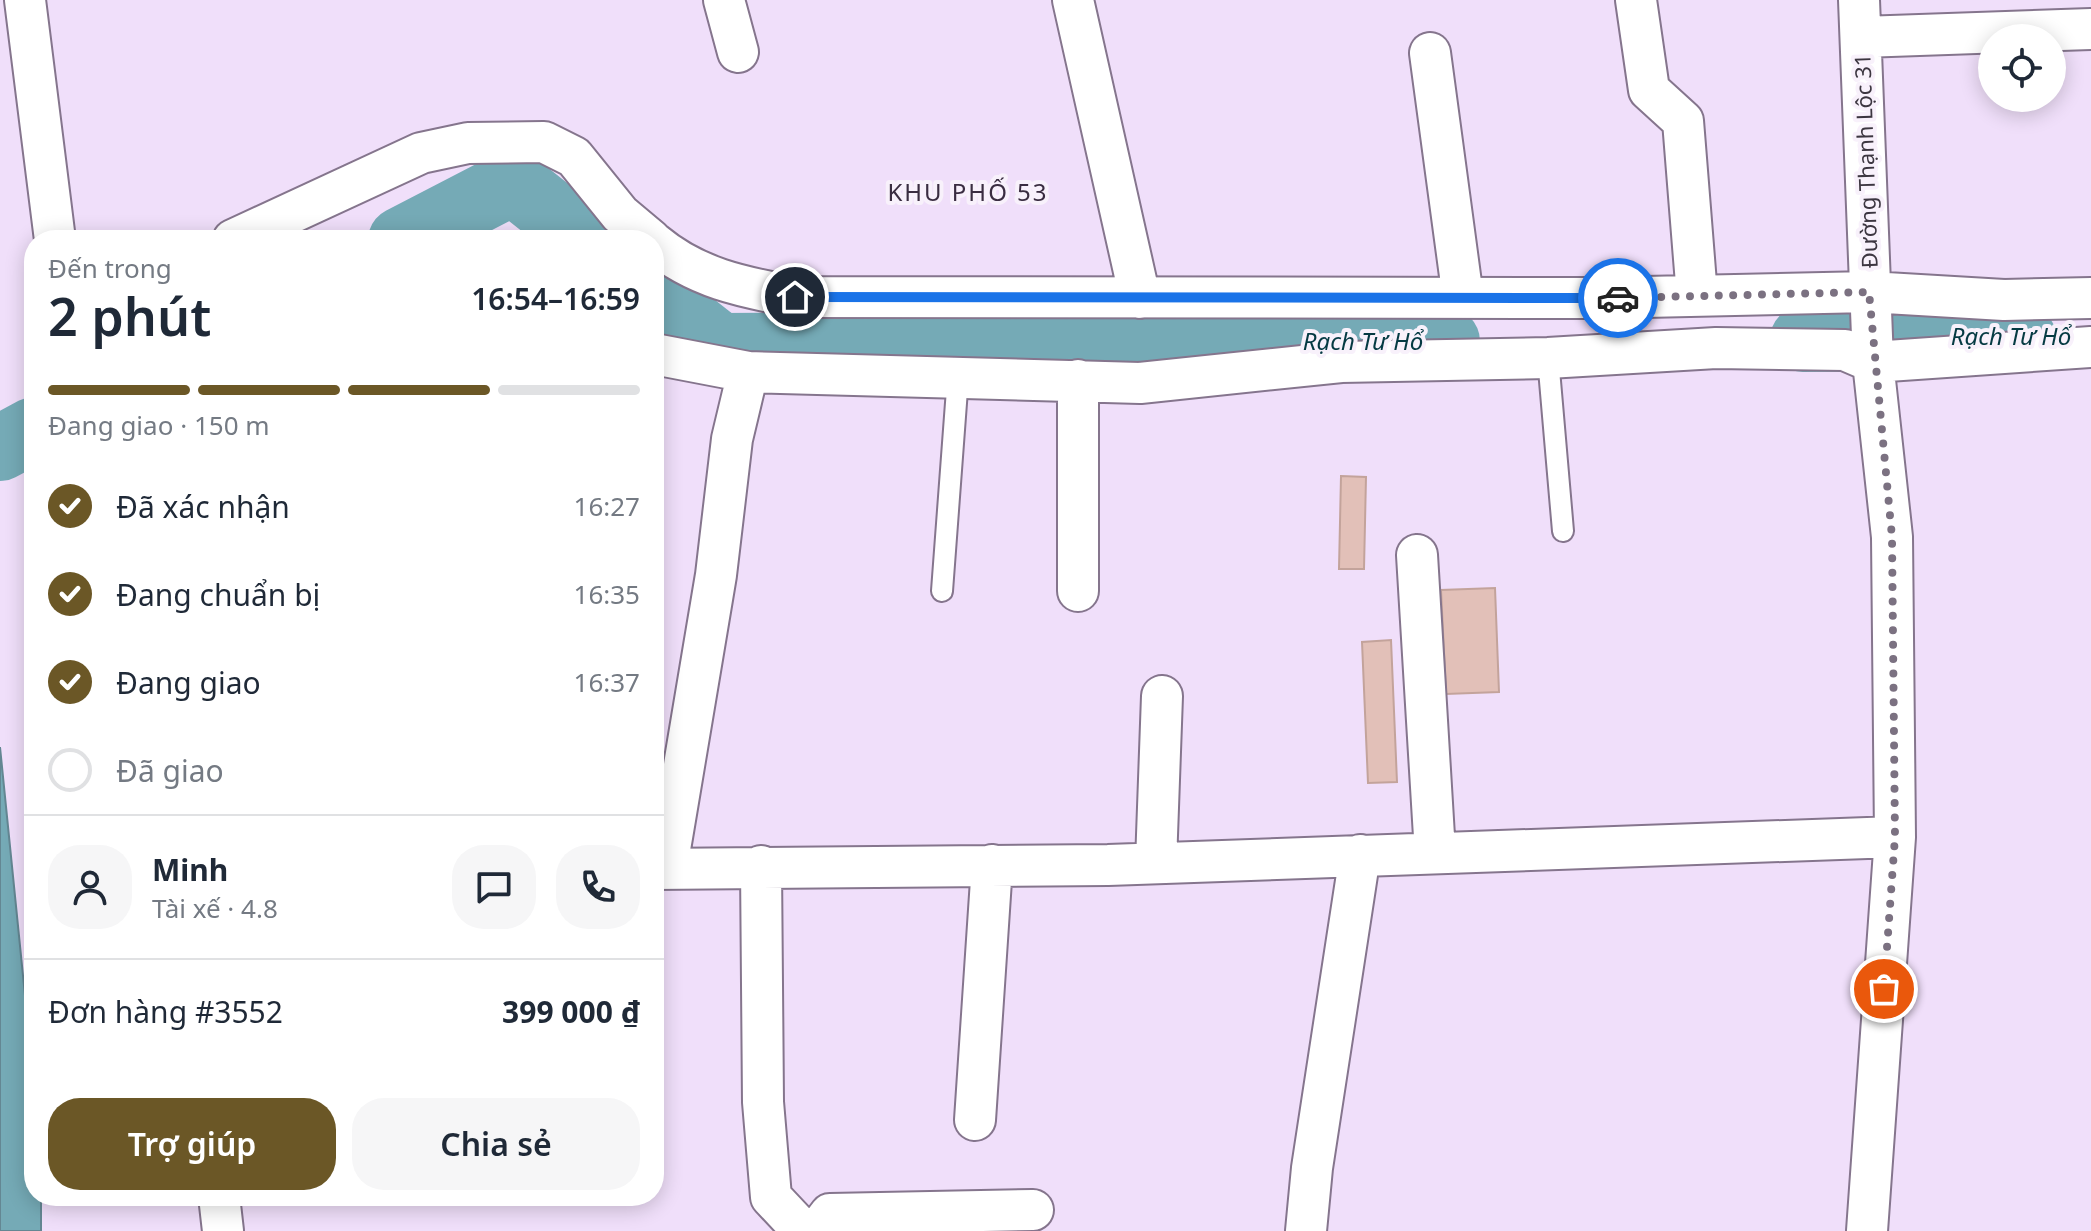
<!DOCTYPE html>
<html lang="vi">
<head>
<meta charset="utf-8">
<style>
  body { margin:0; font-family:"Noto Sans",sans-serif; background:#f6f6f7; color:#1f2937; height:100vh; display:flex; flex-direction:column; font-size:30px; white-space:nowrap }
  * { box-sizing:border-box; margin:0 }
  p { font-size:26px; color:#747a83 }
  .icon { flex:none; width:44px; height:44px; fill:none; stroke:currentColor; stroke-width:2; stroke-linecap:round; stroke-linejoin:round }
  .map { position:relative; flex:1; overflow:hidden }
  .panel { position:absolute; left:24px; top:230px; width:640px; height:976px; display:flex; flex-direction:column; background:#fff; border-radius:32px; box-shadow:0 4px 20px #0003 }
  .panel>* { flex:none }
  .buttons { position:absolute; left:1978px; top:24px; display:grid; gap:16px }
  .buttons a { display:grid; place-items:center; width:88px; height:88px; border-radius:50%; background:#fff; box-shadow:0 4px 20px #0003; font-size:40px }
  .pin { position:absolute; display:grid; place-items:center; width:68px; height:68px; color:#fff; margin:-34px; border:4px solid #fff; border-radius:50%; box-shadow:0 2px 8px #0007 }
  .courier { position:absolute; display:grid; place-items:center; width:80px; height:80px; margin:-40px; border:6px solid #1a73e8; border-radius:50%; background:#fff; color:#222; box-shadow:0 2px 10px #0007 }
  .headline em { font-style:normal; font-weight:600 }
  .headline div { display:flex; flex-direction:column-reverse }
  .headline { display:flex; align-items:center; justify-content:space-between; height:136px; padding:0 24px }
  h1 { font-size:52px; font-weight:600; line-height:60px }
  .bar { display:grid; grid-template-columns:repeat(4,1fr); gap:12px 8px; align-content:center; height:96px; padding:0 24px }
  .bar i { height:10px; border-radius:6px; background:#e0e1e3 }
  .bar .on { background:#6b5726 }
  .bar p { grid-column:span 4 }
  .line { display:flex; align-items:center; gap:20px; padding:0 24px; border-top:2px solid #e0e1e3 }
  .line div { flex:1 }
  .round { display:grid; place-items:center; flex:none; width:84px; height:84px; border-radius:32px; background:#f6f6f7 }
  ol { padding:0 24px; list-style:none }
  li { display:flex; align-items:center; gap:24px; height:88px }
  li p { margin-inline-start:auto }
  li .icon { padding:8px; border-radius:50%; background:#6b5726; color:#fff; stroke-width:4 }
  li:last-child { color:#747a83 }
  li i { width:44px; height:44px; border:4px solid #e0e1e3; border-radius:50% }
  .primary-button { display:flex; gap:16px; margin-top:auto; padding:16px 24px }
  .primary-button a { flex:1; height:92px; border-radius:32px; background:#6b5726; color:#fff; font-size:32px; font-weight:600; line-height:92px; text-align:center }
  .primary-button a+a { background:#f6f6f7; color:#1f2937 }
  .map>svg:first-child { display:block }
  .water { fill:#75aab6; stroke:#648793; stroke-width:2 }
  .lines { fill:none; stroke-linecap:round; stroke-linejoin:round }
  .river { stroke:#75aab6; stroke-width:66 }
  .building { fill:#e2c0b8; stroke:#c3a39b; stroke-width:2 }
  .service-casing { stroke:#85758d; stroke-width:24 }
  .minor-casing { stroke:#85758d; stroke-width:44 }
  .service { stroke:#fff; stroke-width:20 }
  .minor { stroke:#fff; stroke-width:40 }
  .done { stroke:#7b7181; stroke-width:8; stroke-dasharray:0 14.4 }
  .route { stroke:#1a73e8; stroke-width:10 }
  .labels { text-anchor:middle; stroke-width:8; stroke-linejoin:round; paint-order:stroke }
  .street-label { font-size:22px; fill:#3c3640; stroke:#f8f1fb }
  .neighbourhood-label { font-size:24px; letter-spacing:2px; fill:#3a2d41; stroke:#f8f1fb }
  .water-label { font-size:24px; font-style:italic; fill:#053a43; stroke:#f8f1fb }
</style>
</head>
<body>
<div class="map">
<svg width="2091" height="1231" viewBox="0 0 2091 1231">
  <rect width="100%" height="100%" fill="#f0dffa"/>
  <path class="water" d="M0,747L34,1085V1196H41V1231H0Z"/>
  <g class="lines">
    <path class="river" d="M401,240L513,182L586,240
      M654,294L720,346L1447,341
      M1803,339L2023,337
      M0,448L34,430"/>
  </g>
  <path class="building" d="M1341,476L1366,477L1364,569H1339Z
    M1495,588L1499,692L1446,694L1441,590Z
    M1391,640L1397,782L1368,783L1362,642Z"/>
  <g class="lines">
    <defs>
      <path id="service" d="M1548,358L1563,531
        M942,591L958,376"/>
      <path id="minor" d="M25,0L55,240
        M724,0L738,52
        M1073,0L1140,298
        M1636,0L1649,90L1683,121L1697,296
        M1859,0L1873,362L1892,537L1895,837L1867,1231
        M1862,37L2091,29
        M1430,53L1463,298
        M233,240L421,153L468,143L544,142L574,157L620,214L651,240
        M654,243C696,278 742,287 795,297L1600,298L1869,292L2004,300L2091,298
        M654,354L748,372L1140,383L1341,362L1548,358L1716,348L1845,350L1873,362L2091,347
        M1078,380V591
        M1417,555L1435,853
        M1156,863L1162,696
        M761,866L763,1102L771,1197L803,1231
        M667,867L716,575L732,439L748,372
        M654,869L1108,865L1895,837
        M975,1120L992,865
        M219,1196L223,1231
        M817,1231L830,1214L1033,1210
        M1306,1231L1312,1168L1360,855"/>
    </defs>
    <use href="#service" class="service-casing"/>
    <use href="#minor" class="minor-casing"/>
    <use href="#service" class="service"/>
    <use href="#minor" class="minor"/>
  </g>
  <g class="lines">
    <path class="done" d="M1618,298L1869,292L1892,537L1895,837L1884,989"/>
    <path class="route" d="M795,297L1618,298"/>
  </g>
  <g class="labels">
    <g class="street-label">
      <text transform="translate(1866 161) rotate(-92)" y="8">Đường Thạnh Lộc 31</text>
    </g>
    <g class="neighbourhood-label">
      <text x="968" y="201">KHU PHỐ 53</text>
    </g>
    <g class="water-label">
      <text x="2011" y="345">Rạch Tư Hổ</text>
      <text x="1363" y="350">Rạch Tư Hổ</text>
    </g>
  </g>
</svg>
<div class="buttons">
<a><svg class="icon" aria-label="locate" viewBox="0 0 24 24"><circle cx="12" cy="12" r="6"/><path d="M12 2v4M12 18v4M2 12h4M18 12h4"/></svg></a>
</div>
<div class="pin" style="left:1884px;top:989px;background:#ea580c"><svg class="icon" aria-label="bag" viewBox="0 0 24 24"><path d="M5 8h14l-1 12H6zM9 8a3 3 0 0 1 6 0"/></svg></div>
<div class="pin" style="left:795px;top:297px;background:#1f2937"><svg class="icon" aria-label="home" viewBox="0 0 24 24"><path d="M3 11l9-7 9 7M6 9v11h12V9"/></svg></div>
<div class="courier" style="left:1618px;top:298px"><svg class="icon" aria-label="car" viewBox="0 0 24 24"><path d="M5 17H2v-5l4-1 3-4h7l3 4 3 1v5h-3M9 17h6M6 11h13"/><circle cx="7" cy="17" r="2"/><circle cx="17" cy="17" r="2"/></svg></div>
<section class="panel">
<div class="headline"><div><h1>2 phút</h1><p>Đến trong</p></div><em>16:54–16:59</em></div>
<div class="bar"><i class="on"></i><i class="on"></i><i class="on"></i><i></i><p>Đang giao · 150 m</p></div>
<ol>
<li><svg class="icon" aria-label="check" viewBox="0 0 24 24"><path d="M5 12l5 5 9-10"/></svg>Đã xác nhận<p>16:27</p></li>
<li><svg class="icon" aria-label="check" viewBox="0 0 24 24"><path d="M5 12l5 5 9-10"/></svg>Đang chuẩn bị<p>16:35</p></li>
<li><svg class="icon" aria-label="check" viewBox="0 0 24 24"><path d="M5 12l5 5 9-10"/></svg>Đang giao<p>16:37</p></li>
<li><i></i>Đã giao</li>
</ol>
<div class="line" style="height:144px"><a class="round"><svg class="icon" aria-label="person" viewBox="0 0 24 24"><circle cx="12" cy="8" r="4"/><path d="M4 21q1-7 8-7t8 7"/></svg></a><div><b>Minh</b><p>Tài xế · 4.8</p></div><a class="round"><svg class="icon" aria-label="chat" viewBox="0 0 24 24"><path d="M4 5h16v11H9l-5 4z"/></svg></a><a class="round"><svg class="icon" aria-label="phone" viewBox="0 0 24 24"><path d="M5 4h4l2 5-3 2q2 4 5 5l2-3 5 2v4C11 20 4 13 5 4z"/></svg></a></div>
<div class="line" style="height:104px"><div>Đơn hàng #3552</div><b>399 000 ₫</b></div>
<div class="primary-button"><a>Trợ giúp</a><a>Chia sẻ</a></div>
</section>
</div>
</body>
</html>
